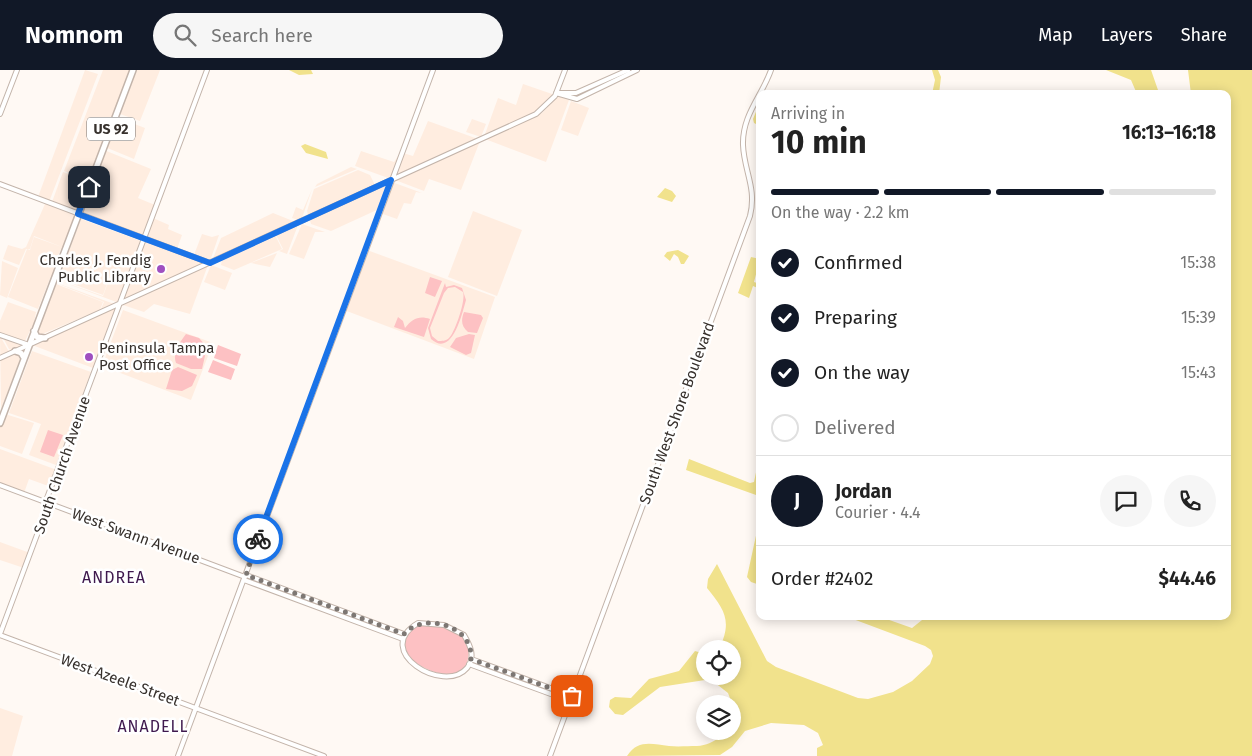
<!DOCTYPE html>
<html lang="en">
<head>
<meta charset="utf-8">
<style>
  body { margin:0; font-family:"Fira Sans",sans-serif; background:#f6f6f6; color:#222; height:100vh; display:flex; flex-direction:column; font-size:19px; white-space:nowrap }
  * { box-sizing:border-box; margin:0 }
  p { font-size:16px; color:#767676 }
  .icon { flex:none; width:28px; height:28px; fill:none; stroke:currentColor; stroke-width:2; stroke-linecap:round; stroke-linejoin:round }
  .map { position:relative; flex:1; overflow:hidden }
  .panel { position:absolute; left:756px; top:20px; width:475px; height:530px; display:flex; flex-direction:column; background:#fff; border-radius:10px; box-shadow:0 2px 12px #0003 }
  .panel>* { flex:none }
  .fabs { position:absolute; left:696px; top:570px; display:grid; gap:10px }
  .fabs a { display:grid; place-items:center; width:45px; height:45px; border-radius:50%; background:#fff; box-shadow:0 2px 12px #0003; font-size:25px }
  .pin { position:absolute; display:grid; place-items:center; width:42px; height:42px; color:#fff; margin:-21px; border-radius:10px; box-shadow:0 2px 8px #0006 }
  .courier { position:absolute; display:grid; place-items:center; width:50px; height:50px; margin:-25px; border:4px solid #1a73e8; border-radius:50%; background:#fff; color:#222; box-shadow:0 1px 6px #0007 }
  .overview em { font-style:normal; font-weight:700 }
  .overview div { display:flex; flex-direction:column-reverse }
  .overview { display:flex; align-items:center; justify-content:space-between; height:85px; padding:0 15px }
  h1 { font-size:32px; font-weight:700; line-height:38px }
  .bar { display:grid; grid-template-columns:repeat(4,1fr); gap:8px 5px; align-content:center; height:60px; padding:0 15px }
  .bar i { height:6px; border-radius:4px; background:#e0e0e0 }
  .bar .active { background:#111827 }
  .bar p { grid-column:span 4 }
  .line { display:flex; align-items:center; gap:12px; padding:0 15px; border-top:1px solid #e0e0e0 }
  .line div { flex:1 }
  .round { display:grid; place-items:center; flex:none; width:52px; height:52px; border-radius:26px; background:#f6f6f6 }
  ol { padding:0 15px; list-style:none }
  li { display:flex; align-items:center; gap:15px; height:55px }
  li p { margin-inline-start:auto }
  li .icon { padding:5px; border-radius:50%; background:#111827; color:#fff; stroke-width:4 }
  li:last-child { color:#767676 }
  li i { width:28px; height:28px; border:2px solid #e0e0e0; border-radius:50% }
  header { display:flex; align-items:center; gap:30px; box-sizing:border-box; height:70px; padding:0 25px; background:#111827; color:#fff }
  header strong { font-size:24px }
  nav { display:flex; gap:28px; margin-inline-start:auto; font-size:18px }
  .search { width:350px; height:45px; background:#f6f6f6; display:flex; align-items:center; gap:12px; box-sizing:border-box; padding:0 18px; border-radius:28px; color:#767676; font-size:19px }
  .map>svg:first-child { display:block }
  .built { fill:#ffede0 }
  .green { fill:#fdc1c3; fill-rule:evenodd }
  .water { fill:#f1e28c }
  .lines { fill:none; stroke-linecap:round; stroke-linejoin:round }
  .secondary-casing { stroke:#c3b4aa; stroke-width:6 }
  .primary-casing { stroke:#c3b4aa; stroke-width:8 }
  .secondary { stroke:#fff; stroke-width:4 }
  .primary { stroke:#fff; stroke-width:5 }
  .done { stroke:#7d7773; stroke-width:5; stroke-dasharray:0 9 }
  .route { stroke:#1a73e8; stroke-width:6 }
  .poi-dot { fill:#9f4fc0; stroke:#fff; stroke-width:2 }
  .labels { text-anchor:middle; stroke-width:5; stroke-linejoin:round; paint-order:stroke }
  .shield { fill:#fff; stroke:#736f6c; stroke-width:1 }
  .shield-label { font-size:14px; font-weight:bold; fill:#37312d }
  .poi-label { font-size:15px; fill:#37312d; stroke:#fff; text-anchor:end }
  .street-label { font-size:15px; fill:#37312d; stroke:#fff }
  .neighbourhood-label { font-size:16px; letter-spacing:1px; fill:#3f194e; stroke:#fff }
</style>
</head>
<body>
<header>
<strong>Nomnom</strong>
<div class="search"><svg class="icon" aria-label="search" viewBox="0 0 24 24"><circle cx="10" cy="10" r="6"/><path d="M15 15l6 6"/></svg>Search here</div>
<nav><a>Map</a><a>Layers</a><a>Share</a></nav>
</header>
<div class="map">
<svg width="1252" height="686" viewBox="0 0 1252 686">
  <rect width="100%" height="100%" fill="#fff9f4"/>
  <path class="built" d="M85,0L98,4L49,132L38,127Z
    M103,0H130L88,110L64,101Z
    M131,0L78,142L52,132L63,102L89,111Z
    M137,0H160L140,51L120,44Z
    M523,14L555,25L541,40L484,67L498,28L516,35Z
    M558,26L569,30L546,92L485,69L542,43Z
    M571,31L589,38L578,66L561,60Z
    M116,47L145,58L134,89L105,77Z
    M472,49L486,54L481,67L466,62Z
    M428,51L478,69L393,108L403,83L413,86Z
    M480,71L461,120L429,109L424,121L395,110Z
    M104,80L151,99L138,128L155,135L144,167L80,143Z
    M361,81L394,92L400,83L391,109L355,96Z
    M351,97L357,99L315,117L317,114Z
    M358,100L370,105L377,119L387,116L379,139L331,161L311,154L307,141L314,119Z
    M392,112L422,123L416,122L411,134L404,133L397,149L380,143Z
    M312,119L301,151L292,148L296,137L303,140Z
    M44,132L77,145L61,187L60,186L62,177L34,166L30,179H26L19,195L3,189L8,175L22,179L26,177L45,134Z
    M473,141L522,160L497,226L448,207Z
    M273,143L298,153L212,191L221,168Z
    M79,146L143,169L119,233L55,209L103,226L111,204L127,209L142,170L81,148L65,188L64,187Z
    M153,148L169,155L168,159L182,165L177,179L146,168Z
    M81,149L141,171L126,209L111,203L103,225L51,206L38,239L8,227L27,179L30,180L34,167L62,177L58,186L66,189Z
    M302,154L325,162H315L304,189L289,184Z
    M298,155L287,184L279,181L283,179L276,165Z
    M202,164L212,167L219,165L210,191L194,185Z
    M275,165L282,179L234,200L221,195L222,190Z
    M145,170L207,193L122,232Z
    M367,180L495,227L474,289L344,240Z
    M277,183L270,197L251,193Z
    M2,191L18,198L7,228L0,225Z
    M208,195L190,244L154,234L144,242L123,235Z
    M211,195L232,203L225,220L204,212Z
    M54,212L117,235L44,267L40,266L100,241L104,232L56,213L41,251Z
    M56,214L103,232L100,240L40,265L37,263Z
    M8,232L36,242L34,253L25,271L0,263V251Z
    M118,237L93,298L32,275L45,269Z
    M123,240L213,273L191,330L102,296Z
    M0,266L8,280L21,287L1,339Z
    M2,266L26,275L13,281L9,279Z
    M32,281L91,302L56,395L29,385L41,354L9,343Z
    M5,344L34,353L22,384L0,376V357Z
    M0,379L57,400L51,417L29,409L24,423L0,414Z
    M0,472L30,483L24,498L0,490Z
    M0,638L23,646L12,686H0Z"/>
  <path class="green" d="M430,207L442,211L435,227L425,223Z
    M445,213L446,217L454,215L462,218L466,230C462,244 452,288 431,269L428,258ZM455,217L463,222C466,230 455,262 449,268C446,271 442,271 438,271L432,266L430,258L444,223L448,218Z
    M464,242L481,245L483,248L477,263L468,262C461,256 461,250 464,242Z
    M398,247L403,251L405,258C412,249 419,245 430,249L424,267L394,257Z
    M186,264L199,268L207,277L202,299H191L176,293C172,283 180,272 186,264Z
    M469,264L475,265L471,283L466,285L450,277L456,268Z
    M218,275L241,284L237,296L214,288Z
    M213,290L235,299L231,310L208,302Z
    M178,297L197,305L192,316L182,321L166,319L172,300Z
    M48,360L63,365L54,387L40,382Z
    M434,554L453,560L467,569C478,619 429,608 405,584L404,574L407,564L419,555Z"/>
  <path class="water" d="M289,0H311L313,4L299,5Z
    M932,0H938L941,7L939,24H932L935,10Z
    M1106,0H1151L1158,20L1157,24H1137L1131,10Z
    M1188,0H1252V686H817V678L823,675L818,663L804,655L771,653L745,661L732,677L720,685L627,686C638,669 652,674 669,676C678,677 688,676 697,676C716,675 724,661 732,661L734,639L728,623L714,612L705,610L660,617L623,645L615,644L609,637L610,630L615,627L631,628L649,609L679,601L695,581L705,584V606H732V579H719C733,551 724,539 707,518L708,509L717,494L767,591L776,597L858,628L868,629L893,622L912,611L930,594L933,586L931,580L925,576L845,546H878L912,558L927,546H1228V24H1191Z
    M760,32V56L754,53L753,49Z
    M305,74L326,82L328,89L306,83L301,76Z
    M665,118L672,121L676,126L672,132L657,127Z
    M678,180L689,186L684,194H681L678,187L674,184L670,191L664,186L667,182Z
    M751,187L760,189L754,212L760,214V219L753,216L749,228L738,223Z
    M760,383V515L751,512L747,507L757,461L756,425L686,400L689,389L750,413L754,412Z"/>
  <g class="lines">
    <defs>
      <path id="secondary" d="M556,23L577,29L637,0
        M556,23H576L628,0
        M0,44L17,0
        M0,114L210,193
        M0,265L29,275
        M0,288L536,44L555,26L565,0
        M0,415L245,507
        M246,505L404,564
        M244,510L403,569
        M418,553L444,555L464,565C470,575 476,587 467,598C444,625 371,581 418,553Z
        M0,564L47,438V428L207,0
        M0,565L324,686
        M471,589L572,626
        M469,594L570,631
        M178,686L433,0
        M550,686L750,146C757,118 744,101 743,75C742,45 762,26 771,0"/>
      <path id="primary" d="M34,261L37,267L45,268
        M15,281L21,283L24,288
        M0,353L133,0"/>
    </defs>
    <use href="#secondary" class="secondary-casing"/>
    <use href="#primary" class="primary-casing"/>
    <use href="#secondary" class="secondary"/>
    <use href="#primary" class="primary"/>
  </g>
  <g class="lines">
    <path class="done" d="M258,469L246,505L404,564C424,541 474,556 471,589L572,626"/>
    <path class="route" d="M89,117L78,144L210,193L391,110L258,469"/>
  </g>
  <g class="poi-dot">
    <circle cx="161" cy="199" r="5"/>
    <circle cx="89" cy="287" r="5"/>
  </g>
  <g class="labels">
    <rect class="shield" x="87" y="47.5" width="48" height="23" rx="4"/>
    <g class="shield-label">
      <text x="111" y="64">US 92</text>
    </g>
    <g class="poi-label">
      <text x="151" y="195">Charles J. Fendig<tspan x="151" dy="17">Public Library</tspan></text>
      <text x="99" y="283" text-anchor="start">Peninsula Tampa<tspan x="99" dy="17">Post Office</tspan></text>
    </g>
    <g class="street-label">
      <text transform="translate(677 343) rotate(-70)" y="5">South West Shore Boulevard</text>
      <text transform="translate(62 395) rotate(-71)" y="5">South Church Avenue</text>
      <text transform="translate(136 466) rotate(20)" y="5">West Swann Avenue</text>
      <text transform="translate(120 610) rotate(20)" y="5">West Azeele Street</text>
    </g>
    <g class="neighbourhood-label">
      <text x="114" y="513">ANDREA</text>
      <text x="153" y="662">ANADELL</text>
    </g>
  </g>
</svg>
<div class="fabs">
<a><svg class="icon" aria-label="locate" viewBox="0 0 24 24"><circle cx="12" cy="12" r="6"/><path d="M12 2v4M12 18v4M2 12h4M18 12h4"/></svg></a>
<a><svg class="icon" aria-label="layers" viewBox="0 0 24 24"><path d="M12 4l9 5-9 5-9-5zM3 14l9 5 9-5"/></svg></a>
</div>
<div class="pin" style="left:572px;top:626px;background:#ea580c"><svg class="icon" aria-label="bag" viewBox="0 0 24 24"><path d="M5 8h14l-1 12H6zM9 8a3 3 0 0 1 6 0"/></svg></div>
<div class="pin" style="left:89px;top:117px;background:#1f2937"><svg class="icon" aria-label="home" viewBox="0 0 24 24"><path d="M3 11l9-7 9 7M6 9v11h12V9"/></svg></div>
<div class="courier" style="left:258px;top:469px"><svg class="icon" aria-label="bike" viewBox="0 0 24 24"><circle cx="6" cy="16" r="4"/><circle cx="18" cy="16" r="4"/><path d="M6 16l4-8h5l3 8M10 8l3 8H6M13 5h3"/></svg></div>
<section class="panel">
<div class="overview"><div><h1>10 min</h1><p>Arriving in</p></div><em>16:13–16:18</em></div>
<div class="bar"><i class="active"></i><i class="active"></i><i class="active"></i><i></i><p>On the way · 2.2 km</p></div>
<ol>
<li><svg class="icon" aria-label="check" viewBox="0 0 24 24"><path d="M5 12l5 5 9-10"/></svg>Confirmed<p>15:38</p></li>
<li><svg class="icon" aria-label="check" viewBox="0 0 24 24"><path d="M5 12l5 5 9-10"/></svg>Preparing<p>15:39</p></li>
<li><svg class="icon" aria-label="check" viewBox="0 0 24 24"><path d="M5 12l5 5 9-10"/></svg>On the way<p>15:43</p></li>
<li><i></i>Delivered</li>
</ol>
<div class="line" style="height:90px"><b class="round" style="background:#111827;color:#fff">J</b><div><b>Jordan</b><p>Courier · 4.4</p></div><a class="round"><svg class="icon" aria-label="chat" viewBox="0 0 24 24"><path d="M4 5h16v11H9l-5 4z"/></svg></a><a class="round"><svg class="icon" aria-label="phone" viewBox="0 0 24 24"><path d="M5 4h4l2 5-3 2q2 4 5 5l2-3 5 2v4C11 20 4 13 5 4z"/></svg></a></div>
<div class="line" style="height:65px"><div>Order #2402</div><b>$44.46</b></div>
</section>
</div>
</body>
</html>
